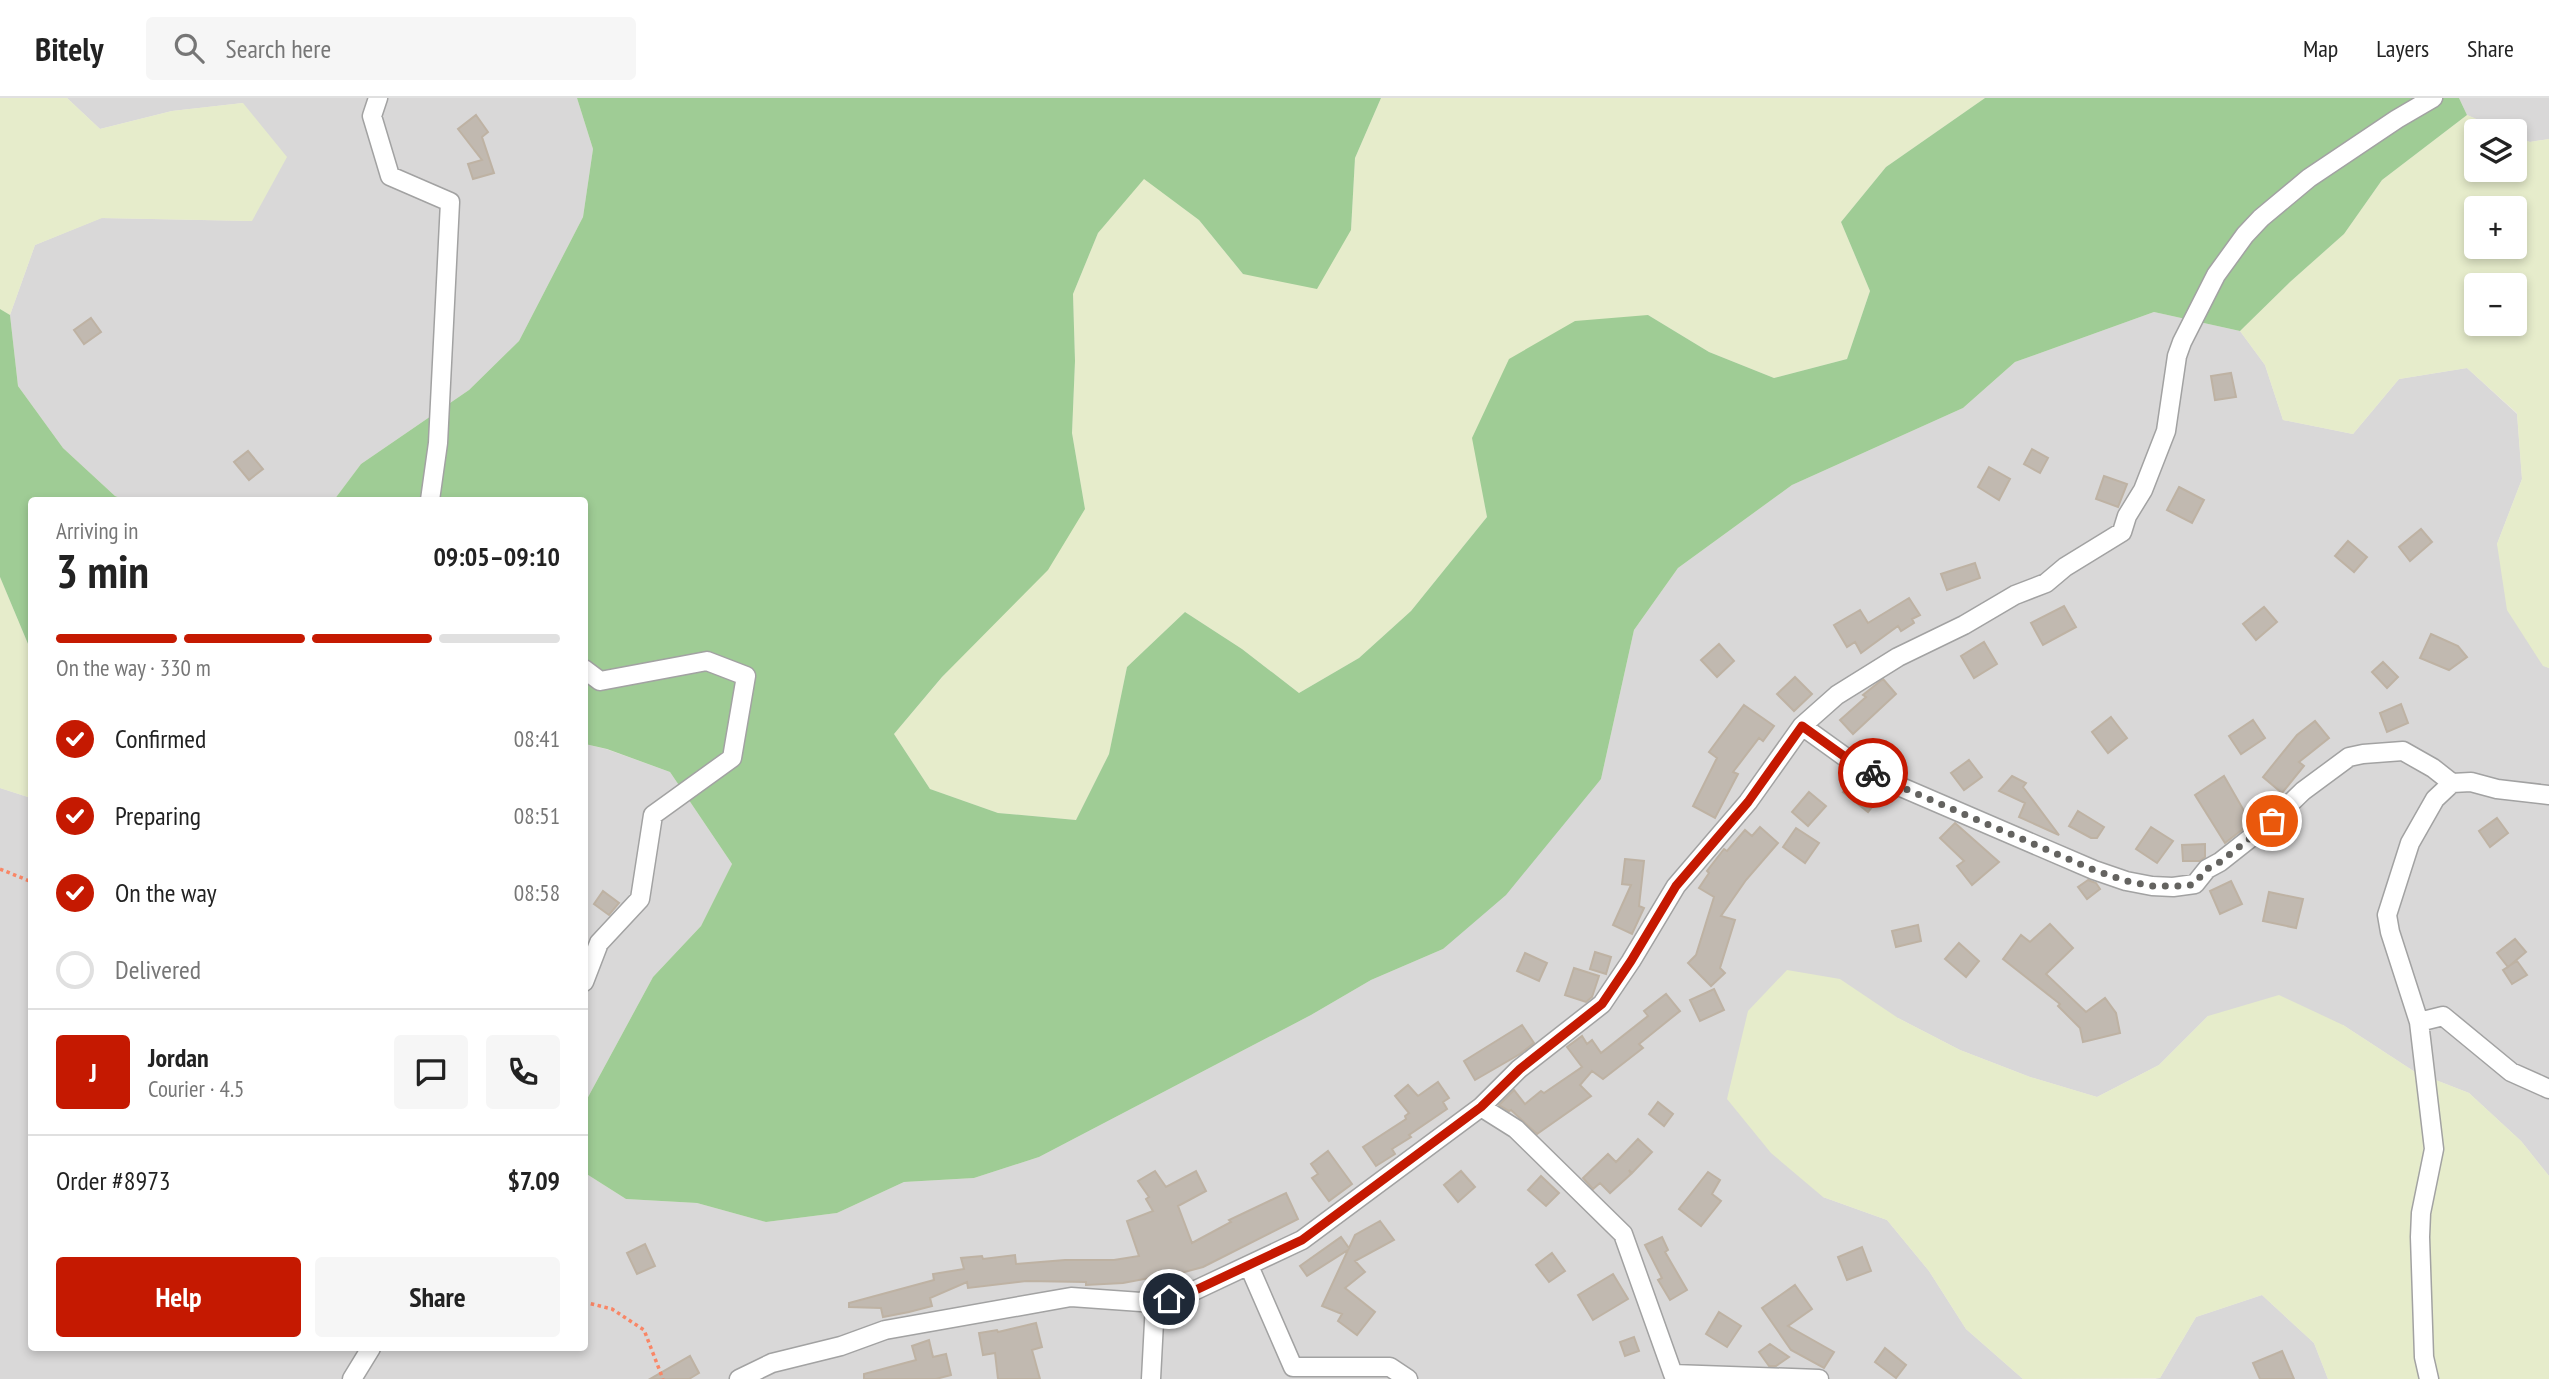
<!DOCTYPE html>
<html lang="en">
<head>
<meta charset="utf-8">
<style>
  body { margin:0; font-family:"PT Sans Narrow",sans-serif; background:#f6f6f6; color:#222; height:100vh; display:flex; flex-direction:column; font-size:26px; white-space:nowrap }
  * { box-sizing:border-box; margin:0 }
  p { font-size:23px; color:#767676 }
  .icon { flex:none; width:38px; height:38px; fill:none; stroke:currentColor; stroke-width:2; stroke-linecap:round; stroke-linejoin:round }
  .map { position:relative; flex:1; overflow:hidden }
  .drawer { position:absolute; left:28px; top:399px; width:560px; height:854px; display:flex; flex-direction:column; background:#fff; border-radius:7px; box-shadow:0 4px 10px #0003 }
  .drawer>* { flex:none }
  .fabs { position:absolute; left:2464px; top:21px; display:grid; gap:14px }
  .fabs a { display:grid; place-items:center; width:63px; height:63px; border-radius:7px; background:#fff; box-shadow:0 4px 10px #0003; font-size:35px }
  .pin { position:absolute; display:grid; place-items:center; width:60px; height:60px; color:#fff; margin:-30px; border:4px solid #fff; border-radius:50%; box-shadow:0 2px 7px #0007 }
  .courier { position:absolute; display:grid; place-items:center; width:70px; height:70px; margin:-35px; border:5px solid #c51901; border-radius:50%; background:#fff; color:#222; box-shadow:0 2px 9px #0007 }
  .headline em { font-style:normal; font-weight:800 }
  .headline div { display:flex; flex-direction:column-reverse }
  .headline { display:flex; align-items:center; justify-content:space-between; height:119px; padding:0 28px }
  h1 { font-size:46px; font-weight:800; line-height:52px }
  .bar { display:grid; grid-template-columns:repeat(4,1fr); gap:10px 7px; align-content:center; height:84px; padding:0 28px }
  .bar i { height:9px; border-radius:5px; background:#e0e0e0 }
  .bar .on { background:#c51901 }
  .bar p { grid-column:span 4 }
  .line { display:flex; align-items:center; gap:18px; padding:0 28px; border-top:2px solid #e0e0e0 }
  .line div { flex:1 }
  .round { display:grid; place-items:center; flex:none; width:74px; height:74px; border-radius:7px; background:#f6f6f6 }
  ol { padding:0 28px; list-style:none }
  li { display:flex; align-items:center; gap:21px; height:77px }
  li p { margin-inline-start:auto }
  li .icon { padding:7px; border-radius:50%; background:#c51901; color:#fff; stroke-width:4 }
  li:last-child { color:#767676 }
  li i { width:38px; height:38px; border:4px solid #e0e0e0; border-radius:50% }
  .cta { display:flex; gap:14px; margin-top:auto; padding:14px 28px }
  .cta a { flex:1; height:80px; border-radius:7px; background:#c51901; color:#fff; font-size:28px; font-weight:800; line-height:80px; text-align:center }
  .cta a+a { background:#f6f6f6; color:#222 }
  header { display:flex; align-items:center; gap:42px; box-sizing:border-box; height:98px; padding:0 35px; background:#fff; border-bottom:2px solid #e0e0e0 }
  header strong { font-size:33px }
  nav { display:flex; gap:38px; margin-inline-start:auto; font-size:24px }
  .search { width:490px; height:63px; background:#f6f6f6; display:flex; align-items:center; gap:18px; box-sizing:border-box; padding:0 24px; border-radius:7px; color:#767676; font-size:26px }
  .map>svg:first-child { display:block }
  .residential { fill:#d9d8d8 }
  .farmland { fill:#e6eccb; fill-rule:evenodd }
  .forest { fill:#9fcc95 }
  .building { fill:#c1b9b0; stroke:#beb2a3; stroke-width:2 }
  .lines { fill:none; stroke-linecap:round; stroke-linejoin:round }
  .minor-casing { stroke:#a2a2a2; stroke-width:21 }
  .path { stroke:#f98666; stroke-width:3.5; stroke-dasharray:3.5 3.5; stroke-linecap:butt }
  .minor { stroke:#fff; stroke-width:18 }
  .done { stroke:#646360; stroke-width:7; stroke-dasharray:0 12.6 }
  .route { stroke:#c51901; stroke-width:9 }
</style>
</head>
<body>
<header>
<strong>Bitely</strong>
<div class="search"><svg class="icon" aria-label="search" viewBox="0 0 24 24"><circle cx="10" cy="10" r="6"/><path d="M15 15l6 6"/></svg>Search here</div>
<nav><a>Map</a><a>Layers</a><a>Share</a></nav>
</header>
<div class="map">
<svg width="2549" height="1281" viewBox="0 0 2549 1281">
  <rect width="100%" height="100%" fill="#edeae1"/>
  <path class="residential" d="M67,0H577L593,51L583,119L519,243L469,292L361,366L334,402H125L115,398L63,350L18,288L10,217L35,147L101,120L252,123L243,5L172,13L100,31Z
    M2459,0H2549V41L2530,44L2515,38V33H2504L2467,17Z
    M2154,214L2240,233L2265,267L2283,322L2353,336L2399,281L2467,270L2517,316L2522,381L2497,446L2543,567L2549,570V1078L2521,1043L2469,995L2415,974L2343,927L2208,918L2159,967L2097,999L2030,979L1960,952L1898,920L1823,1099L1887,1122L1929,1173L1966,1231L2023,1281H0V690L31,700L32,1250H584L585,1075L626,1101L697,1105L766,1124L837,1115L904,1084L974,1080L1039,1059L1311,917L1371,882L1443,851L1601,681L1634,532L1678,470L1792,387L1963,310L2015,264Z
    M585,646L606,651L670,674L732,766L701,828L653,879L587,1001L585,1021Z
    M2262,1197L2314,1245L2328,1281H2155L2160,1280L2196,1219Z"/>
  <path class="farmland" d="M0,0H67L100,31L172,13L243,5L287,59L252,123L102,120L35,147L10,217L0,211Z
    M1381,0H1985L1886,69L1841,124L1870,193L1847,261L1774,280L1709,254L1648,217L1473,340L1487,419L1411,513L1359,560L1299,595L1242,551L1185,514L1127,569L1109,656L1076,722L998,715L930,691L894,636L1085,411L1072,335L1075,263L1073,196L1098,135L1144,80L1199,122L1243,176L1351,132L1355,60Z
    M2467,17L2504,33H2476V72H2515V38L2530,44L2549,41V570L2543,568L2507,512L2497,446L2522,381L2517,315L2467,270L2399,281L2353,336L2283,322L2265,267L2240,233L2290,184L2344,136L2382,82ZM2476,110H2515V149H2476ZM2476,187H2515V226H2476Z
    M0,479L31,553V700L0,690Z
    M1787,872L1840,881L1898,920L1960,952L2030,979L2097,999L2159,967L2208,918L2279,897L2343,927L2415,974L2469,995L2521,1043L2549,1078V1281H2328L2314,1245L2262,1197L2196,1219L2160,1280L2023,1281L1966,1231L1929,1173L1887,1122L1823,1099L1771,1055L1727,1001L1748,913Z"/>
  <path class="forest" d="M577,0H1381L1355,60L1351,132L1317,191L1243,176L1199,122L1144,81L1098,135L1073,196L1075,263L1072,335L1085,411L1048,472L942,579L894,636L930,691L998,715L1076,722L1109,656L1127,569L1185,514L1242,551L1299,595L1359,560L1411,513L1487,419L1472,340L1509,261L1575,223L1648,217L1709,254L1774,280L1847,261L1870,193L1841,124L1886,69L1985,0H2459L2467,17L2382,82L2344,136L2290,184L2240,233L2154,214L2015,264L1963,310L1792,387L1678,470L1634,532L1601,681L1506,797L1443,851L1371,882L1311,917L1039,1059L974,1080L904,1084L837,1115L766,1124L697,1105L626,1101L585,1075L587,1001L653,879L701,828L732,766L670,674L607,651L585,646L584,402H334L361,366L469,292L519,243L583,119L593,51Z
    M0,211L10,217L18,288L63,350L115,398L125,402H32L31,553L0,479Z"/>
  <path class="building" d="M476,17L488,34L482,39L494,75L473,81L468,66L482,62L458,31Z
    M91,220L101,234L84,246L74,232Z
    M2231,275L2236,299L2215,302L2211,278Z
    M2032,351L2048,360L2040,375L2024,366Z
    M248,353L263,371L249,382L234,364Z
    M1989,369L2010,381L1999,402L1978,389Z
    M2104,378L2127,386L2118,409L2096,401Z
    M2179,389L2204,402L2192,425L2167,412Z
    M2421,431L2432,444L2410,463L2399,449Z
    M2348,443L2367,459L2354,474L2335,458Z
    M1975,465L1980,480L1947,492L1941,476Z
    M1909,500L1920,517L1912,521L1914,525L1901,533L1898,528L1861,555L1855,544L1847,549L1834,527L1860,512L1868,525Z
    M2064,508L2076,529L2043,547L2031,525Z
    M2264,509L2277,524L2256,542L2243,526Z
    M2431,536L2458,548L2467,559L2449,572L2420,560Z
    M1984,544L1997,566L1974,580L1961,558Z
    M1719,546L1734,563L1717,579L1701,562Z
    M2383,564L2398,579L2387,590L2372,574Z
    M1795,579L1812,596L1794,613L1777,596Z
    M1883,581L1896,596L1853,636L1840,622L1866,599L1863,597Z
    M2401,606L2408,625L2387,634L2380,615Z
    M1744,607L1774,628L1763,643L1759,640L1733,674L1738,676L1715,720L1693,708L1717,660L1709,654Z
    M2111,619L2127,640L2108,655L2092,634Z
    M2253,622L2265,640L2241,656L2229,638Z
    M2315,623L2329,640L2299,664L2304,668L2282,695L2263,679L2297,637Z
    M1969,662L1982,679L1964,692L1951,675Z
    M2012,678L2026,685L2023,689L2059,737L2019,719L2025,705L1999,693Z
    M2224,678L2251,725L2225,745L2195,697Z
    M1856,679L1884,694L1868,714L1843,694Z
    M1809,694L1826,708L1808,728L1792,714Z
    M2078,713L2104,729L2097,740H2091L2069,728Z
    M2497,720L2508,735L2490,749L2479,733Z
    M1955,725L1999,764L1972,787L1957,768L1964,763L1940,740Z
    M1760,729L1778,745L1746,782L1721,818L1735,822L1720,870L1725,875L1711,888L1688,865L1696,857L1714,799L1699,790L1709,775L1707,773L1724,751L1727,753L1745,732L1752,738Z
    M2151,729L2173,743L2157,765L2136,751Z
    M1796,730L1819,745L1805,765L1783,749Z
    M2205,746V759L2200,763H2183L2182,747Z
    M1625,761L1644,763L1639,808L1644,810L1632,836L1613,827L1631,787L1622,786Z
    M2088,782L2096,785L2100,791L2087,801L2078,789Z
    M2231,783L2242,806L2220,816L2210,793Z
    M603,793L619,805L609,817L594,806Z
    M2269,794L2303,801L2296,830L2263,823Z
    M2050,826L2073,850L2046,876L2086,914L2105,900L2116,915L2120,935L2083,944L2080,930L2058,908L2060,906L2003,861L2021,837L2030,844Z
    M1918,827L1921,843L1896,849L1892,833Z
    M2515,841L2526,854L2508,869L2497,855Z
    M1959,845L1979,863L1966,879L1945,861Z
    M1595,854L1611,859L1606,876L1590,871Z
    M1525,855L1547,865L1539,883L1517,873Z
    M2517,863L2527,877L2512,886L2503,872Z
    M1574,870L1599,878L1592,899L1586,904L1565,897Z
    M1714,891L1724,912L1700,923L1690,902Z
    M1666,896L1680,913L1639,946L1643,950L1603,981L1592,973L1580,987L1591,998L1537,1036L1511,1012L1509,1013L1499,1007L1514,992L1525,1006L1541,993L1544,995L1582,969L1567,949L1582,938L1587,946L1592,942L1601,955L1648,918L1644,913Z
    M1522,927L1534,945L1520,956L1475,982L1464,963Z
    M1438,984L1449,1000L1443,1004L1447,1011L1409,1037L1411,1039L1392,1051L1395,1056L1376,1068L1363,1049L1406,1021L1405,1018L1409,1015L1395,998L1408,987L1418,998Z
    M1658,1004L1673,1016L1664,1028L1649,1016Z
    M1638,1041L1652,1054L1632,1075L1629,1072L1631,1076L1610,1095L1600,1085L1593,1091L1583,1080L1608,1056L1616,1064Z
    M1328,1053L1352,1086L1329,1103L1312,1080L1318,1076L1311,1066Z
    M1155,1073L1166,1089L1196,1073L1206,1093L1178,1108L1192,1145L1231,1124L1229,1122L1286,1095L1298,1121L1203,1169L1166,1179L1165,1177L1123,1185L1086,1187V1184L1026,1183L968,1190L967,1184L930,1200L932,1208L909,1214L883,1219L881,1210L849,1209V1205L934,1182L933,1176L964,1171L961,1160L982,1158L983,1161L1015,1157L1016,1166L1065,1162H1114L1139,1158L1127,1123L1153,1113L1146,1101L1149,1099L1138,1083Z
    M1461,1073L1475,1089L1458,1104L1444,1087Z
    M1708,1074L1720,1082L1712,1096L1721,1103L1701,1128L1679,1111Z
    M1541,1078L1559,1095L1546,1108L1528,1092Z
    M1380,1123L1394,1142L1355,1163L1365,1174L1345,1190L1375,1214L1357,1237L1338,1223L1342,1216L1322,1208L1348,1152L1307,1178L1300,1168L1341,1139L1349,1150L1355,1137Z
    M1662,1139L1668,1152L1665,1154L1687,1192L1670,1202L1658,1182L1662,1180L1645,1147Z
    M645,1146L655,1168L637,1176L627,1155Z
    M1862,1149L1871,1173L1847,1182L1838,1159Z
    M1552,1155L1565,1173L1549,1184L1536,1167Z
    M1613,1176L1628,1201L1593,1222L1578,1197Z
    M1795,1187L1812,1211L1788,1228L1834,1254L1824,1270L1791,1252L1762,1210Z
    M1719,1214L1741,1228L1727,1249L1706,1236Z
    M1036,1225L1042,1249L1032,1252L1040,1281H998L995,1255L983,1257L979,1235L997,1232L998,1234Z
    M1634,1239L1639,1253L1625,1258L1620,1244Z
    M929,1242L933,1259L946,1256L951,1277L936,1281H864V1276L916,1262L912,1248Z
    M1770,1246L1789,1259L1776,1268H1769L1759,1254Z
    M1885,1250L1906,1267L1896,1280L1875,1264Z
    M2282,1253L2294,1281H2260L2253,1265Z
    M690,1258L699,1275L689,1281H650Z"/>
  <g class="lines">
    <defs>
      <path id="minor" d="M378,0L372,18L390,78L450,104L438,345L430,402
        M584,571L600,583L707,563L746,578L732,660L653,717L640,801L599,845L584,884
        M1802,628L1852,664L1901,689L2094,772L2126,783L2152,788L2173,789L2195,786L2207,771L2220,764L2272,723L2303,693L2349,659L2363,656L2403,653L2433,670L2452,685L2471,684L2497,691L2549,697
        M2419,924L2443,918L2511,974L2549,991
        M1481,1009L1516,1031L1623,1136L1673,1276L1819,1281
        M1249,1168L1293,1269H1390L1408,1281
        M352,1281L371,1250
        M739,1281L772,1265L841,1248L885,1232L1071,1199L1155,1205L1183,1198L1302,1142L1481,1009L1519,971L1602,906L1631,863L1676,788L1748,704L1802,628L1837,597L1898,559L1964,527L2015,497L2046,485L2065,469L2122,434L2127,418L2143,392L2166,333L2177,258L2182,244L2216,177L2245,137L2261,120L2309,80L2397,21L2433,0
        M1151,1281L1155,1205
        M2429,1281L2424,1259L2420,1139L2421,1115L2434,1051L2419,924L2390,834L2387,817L2410,745L2435,701L2452,685"/>
    </defs>
    <use href="#minor" class="minor-casing"/>
    <path class="path" d="M0,771L32,784
      M584,1204L612,1211L644,1232L663,1281"/>
    <use href="#minor" class="minor"/>
  </g>
  <g class="lines">
    <path class="done" d="M1873,675L1901,689L2094,772L2126,783L2152,788H2186L2194,786L2207,771L2220,764L2272,723"/>
    <path class="route" d="M1169,1201L1183,1198L1302,1142L1481,1009L1520,971L1602,906L1631,863L1676,788L1748,704L1802,628L1852,664L1873,675"/>
  </g>
</svg>
<div class="fabs">
<a><svg class="icon" aria-label="layers" viewBox="0 0 24 24"><path d="M12 4l9 5-9 5-9-5zM3 14l9 5 9-5"/></svg></a>
<a>+</a>
<a>−</a>
</div>
<div class="pin" style="left:2272px;top:723px;background:#ea580c"><svg class="icon" aria-label="bag" viewBox="0 0 24 24"><path d="M5 8h14l-1 12H6zM9 8a3 3 0 0 1 6 0"/></svg></div>
<div class="pin" style="left:1169px;top:1201px;background:#1f2937"><svg class="icon" aria-label="home" viewBox="0 0 24 24"><path d="M3 11l9-7 9 7M6 9v11h12V9"/></svg></div>
<div class="courier" style="left:1873px;top:675px"><svg class="icon" aria-label="bike" viewBox="0 0 24 24"><circle cx="6" cy="16" r="4"/><circle cx="18" cy="16" r="4"/><path d="M6 16l4-8h5l3 8M10 8l3 8H6M13 5h3"/></svg></div>
<section class="drawer">
<div class="headline"><div><h1>3 min</h1><p>Arriving in</p></div><em>09:05–09:10</em></div>
<div class="bar"><i class="on"></i><i class="on"></i><i class="on"></i><i></i><p>On the way · 330 m</p></div>
<ol>
<li><svg class="icon" aria-label="check" viewBox="0 0 24 24"><path d="M5 12l5 5 9-10"/></svg>Confirmed<p>08:41</p></li>
<li><svg class="icon" aria-label="check" viewBox="0 0 24 24"><path d="M5 12l5 5 9-10"/></svg>Preparing<p>08:51</p></li>
<li><svg class="icon" aria-label="check" viewBox="0 0 24 24"><path d="M5 12l5 5 9-10"/></svg>On the way<p>08:58</p></li>
<li><i></i>Delivered</li>
</ol>
<div class="line" style="height:126px"><b class="round" style="background:#c51901;color:#fff">J</b><div><b>Jordan</b><p>Courier · 4.5</p></div><a class="round"><svg class="icon" aria-label="chat" viewBox="0 0 24 24"><path d="M4 5h16v11H9l-5 4z"/></svg></a><a class="round"><svg class="icon" aria-label="phone" viewBox="0 0 24 24"><path d="M5 4h4l2 5-3 2q2 4 5 5l2-3 5 2v4C11 20 4 13 5 4z"/></svg></a></div>
<div class="line" style="height:91px"><div>Order #8973</div><b>$7.09</b></div>
<div class="cta"><a>Help</a><a>Share</a></div>
</section>
</div>
</body>
</html>
